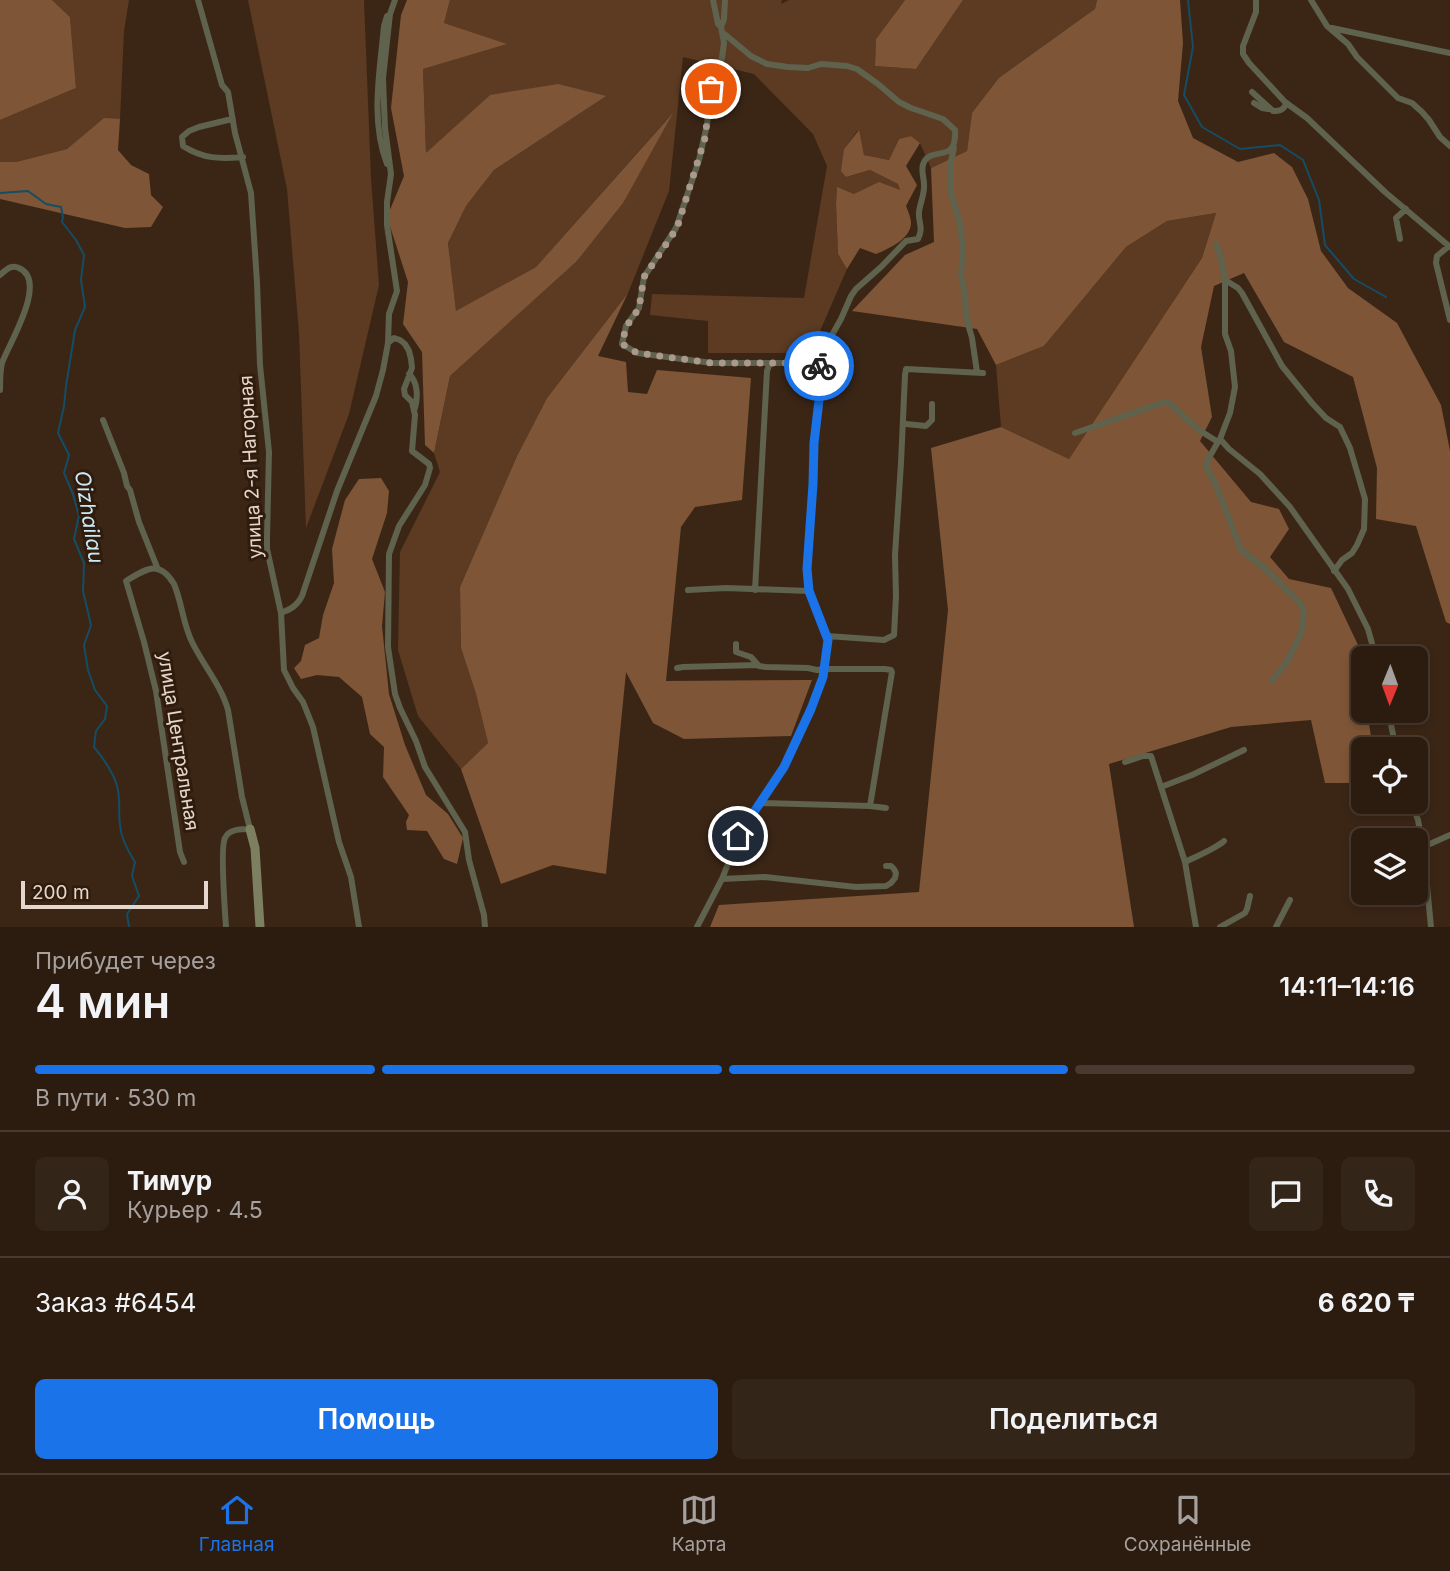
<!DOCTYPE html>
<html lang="ru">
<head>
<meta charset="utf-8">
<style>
  body { margin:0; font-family:Inter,sans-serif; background:#342519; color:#f1f3f6; height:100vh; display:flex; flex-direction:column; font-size:26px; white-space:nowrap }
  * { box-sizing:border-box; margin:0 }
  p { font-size:23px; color:#a6a19f }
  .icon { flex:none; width:38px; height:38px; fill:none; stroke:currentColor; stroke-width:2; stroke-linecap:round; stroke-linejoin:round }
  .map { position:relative; height:927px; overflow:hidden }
  .panel { display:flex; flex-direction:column; background:#2c1c10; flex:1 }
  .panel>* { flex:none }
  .needle { width:46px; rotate:181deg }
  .tools { position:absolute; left:1351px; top:646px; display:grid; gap:14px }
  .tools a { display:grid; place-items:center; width:77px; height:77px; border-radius:10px; background:#2c1c10; box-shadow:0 4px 10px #0003,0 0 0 2px #483a30; font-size:35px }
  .scale { position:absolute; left:21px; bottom:18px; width:187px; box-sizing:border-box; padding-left:7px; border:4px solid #e5d7cd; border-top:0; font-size:19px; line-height:24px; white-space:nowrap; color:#e5d7cd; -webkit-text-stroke:5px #301c0c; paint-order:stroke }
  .pin { position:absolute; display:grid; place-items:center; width:60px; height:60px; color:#fff; margin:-30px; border:4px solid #fff; border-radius:50%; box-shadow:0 2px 7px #0007 }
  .courier { position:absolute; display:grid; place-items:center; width:70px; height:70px; margin:-35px; border:5px solid #1a73e8; border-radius:50%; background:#fff; color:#222; box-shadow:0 2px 9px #0007 }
  .overview em { font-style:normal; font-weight:600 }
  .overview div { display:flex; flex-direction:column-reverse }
  .overview { display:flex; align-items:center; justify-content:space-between; height:119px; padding:0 35px }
  h1 { font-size:46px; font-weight:600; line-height:52px }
  .bar { display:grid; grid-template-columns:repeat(4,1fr); gap:10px 7px; align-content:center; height:84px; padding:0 35px }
  .bar i { height:9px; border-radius:5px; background:#483a30 }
  .bar .active { background:#1a73e8 }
  .bar p { grid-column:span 4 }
  .line { display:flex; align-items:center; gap:18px; padding:0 35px; border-top:2px solid #483a30 }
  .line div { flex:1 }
  .round { display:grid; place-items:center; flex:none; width:74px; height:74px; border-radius:10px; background:#342519 }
  .button { display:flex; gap:14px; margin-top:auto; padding:14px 35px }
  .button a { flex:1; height:80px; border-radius:10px; background:#1a73e8; color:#fff; font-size:28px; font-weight:600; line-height:80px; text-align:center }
  .button a+a { background:#342519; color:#f1f3f6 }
  .menu { display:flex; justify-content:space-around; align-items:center; height:98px; border-top:2px solid #483a30; background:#2c1c10; font-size:19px; color:#a6a19f }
  .menu a { display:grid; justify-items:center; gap:4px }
  .menu .active { color:#1a73e8 }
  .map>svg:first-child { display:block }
  .green { fill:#5c3b22 }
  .forest { fill:#7e5537 }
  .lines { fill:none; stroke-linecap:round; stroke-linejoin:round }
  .stream { stroke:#144d65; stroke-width:2 }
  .street { stroke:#5f624d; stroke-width:6 }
  .secondary { stroke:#7c8060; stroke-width:9 }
  .done { stroke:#aa998d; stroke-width:7; stroke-dasharray:0 12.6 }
  .route { stroke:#1a73e8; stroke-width:9 }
  .labels { text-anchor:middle; stroke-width:6; stroke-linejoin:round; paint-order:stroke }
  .street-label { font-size:19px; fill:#e5d7cd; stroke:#301c0c }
  .water-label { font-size:21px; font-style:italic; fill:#caeafa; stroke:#301c0c }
</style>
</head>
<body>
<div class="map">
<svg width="1450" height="927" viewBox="0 0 1450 927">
  <rect width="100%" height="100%" fill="#3b2616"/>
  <path class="green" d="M52,0H129L124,31L120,119H104L67,149L16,162H0V120L76,88L70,17Z
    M248,0H364L371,179L379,285L349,414L306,528L299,333L287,189Z
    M450,0H782L781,4L789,0H905L876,39L875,66L916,69L963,0H1097L1095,9L972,113L967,151L931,168L920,143L911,136L899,139L889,160L864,155L858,130L844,149L846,177L870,170L898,184L900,190L854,194L837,188L836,204L838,254L847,269L820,331L791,353H708V321L650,315L652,294L804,298L827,166L813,134L754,74L683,57L669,191L628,293L547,398L517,456L460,587L461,648L476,694L488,743L461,769L418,716L398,650L400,552L440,472L434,453L450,376L576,262L670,116L536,267L456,312L448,243L466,206L494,170L605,96L490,95L426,154L423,69L506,44L444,23Z
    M1216,213L1202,258L1069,459L1001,427L996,365L1044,346L1126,247L1167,221Z"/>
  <path class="forest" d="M0,0H52L70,17L76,88L0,120Z
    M407,0H450L444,23L507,44L423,69L426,153L490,95L558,84L606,96L494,170L466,206L448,243L456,311L536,267L673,113L623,203L576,262L450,376L434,453L425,445L422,352L403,324L408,282L387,217L404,176L391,108L401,15Z
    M905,0H963L916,69L875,66L876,39Z
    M1097,0H1180L1183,43L1178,101L1193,138L1238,162L1274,153L1292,167L1308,199L1321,251L1348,288L1397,323L1441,405L1450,451V624L1446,622L1416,526L1376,519L1377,468L1353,377L1284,342L1244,273L1214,286L1201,347L1212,417L1200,441L1251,502L1279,509L1289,529L1270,557L1289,579L1331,588L1358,645L1363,684V710L1367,711L1373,749H1363V783H1325L1311,720L1231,727L1109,764L1134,927H710L719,905L919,892L948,610L931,448L1001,427L1069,459L1202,258L1216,213L1167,221L1126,247L1044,346L996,365L977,329L852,311L905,255L934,242L931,168L967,151L972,113L999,78L1095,9Z
    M104,118L120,119L118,150L131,165L149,174L151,195L163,207L151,227L125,228L0,199V162H16L67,149Z
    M859,130L864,155L889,160L899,139L911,136L920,143L906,166L917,185L906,206C908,211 911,218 911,223C911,239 888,249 876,254L860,248L847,269L838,254L836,204L837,187L854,194L879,182L900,190L898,184L870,170L846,177L841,171L844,149Z
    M628,293L598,356L626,362L628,392L647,394L657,370L751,378L742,500L695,507L681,527L666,681L812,680L791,736L684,739L653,723L626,672L606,874L553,865L501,884L461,769L488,743L476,694L461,648L460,587L517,456L547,398Z
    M381,478L389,491L387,513L372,559L385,592L382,626L389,694L405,745L426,795L448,814L463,838L457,864L444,859L427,831L407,830L406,822L409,815L383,777L384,747L370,734L362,697L339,677L317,675L301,679L294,668L301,661L305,645L319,638L323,615L334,583L332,549L345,500L359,479Z"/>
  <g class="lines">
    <path class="stream" d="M1188,0L1193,47L1184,95L1202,127L1240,149L1280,145L1303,160L1319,200L1325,245L1354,279L1386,297
      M0,193L28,191L46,204L61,207L63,217L62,222L76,240L84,255L81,280L85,307L75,330L66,386L64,406L58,433L69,455L64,473L73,494L79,516L74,539L84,563L83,591L91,625L84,645L88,670L95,690L107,706L105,719L96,731L94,747C103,758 113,771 117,786C121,800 118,812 120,825C121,838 128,851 135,862L132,876L139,896L127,914L129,927"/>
    <path class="street" d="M198,0L222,85L228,92L235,133L251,193L257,282L260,365L269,452L267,538V549L281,613L284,670L293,688L303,702L313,727L339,842L351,877L359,927
      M713,0L718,24L721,27
      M725,0L724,19L721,27L724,43L722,58L712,79L707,125L699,160L676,228L644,277L639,308L626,326L622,344L637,353L712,363H787L823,366H842L845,363L846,354
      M1256,0V12L1243,46V54L1249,63L1285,102L1307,118L1385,192L1450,247
      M1311,0L1327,26L1348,44L1357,57L1398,98L1412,103L1422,112L1429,120L1440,137L1450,146
      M1332,28L1450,53
      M1252,92L1273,111C1281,111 1283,110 1287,103
      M1254,103L1262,108L1268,109
      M232,119L199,127L189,131L182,137L183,146C203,159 220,159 243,157
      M954,148L951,161V193L960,223L963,252L961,274L965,295L966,317L972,338L977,372
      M387,164C370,120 380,71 384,26L387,16
      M1400,239L1396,218L1406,209
      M1216,244L1221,258L1225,280
      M1449,246L1437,256L1436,263L1450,320
      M0,275C6,270 11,264 19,268C49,281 8,345 2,363C0,371 0,381 0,390
      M388,343L394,338L400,340L405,344L409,351L411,359L412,368L404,389L405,395L412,402L415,415L412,451L429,464L430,468L425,485L399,526L389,554L388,647L395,694L400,708L416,741L425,767L465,832L469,860L484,915L485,927
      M800,364C805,356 812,355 820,356L823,361
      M409,374C418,382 418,397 415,408
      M103,420L124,473L127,486L130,490L139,522L157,567
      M903,422L906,424L926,426L932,420V404
      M1075,433L1162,403H1169L1199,430L1218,442L1220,439L1229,449L1260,474L1290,507L1348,589L1368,629L1376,658
      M1220,439L1230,413L1235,387L1231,351L1225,334V280L1238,288L1242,293L1282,366L1312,403L1326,418L1340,427L1350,448L1365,499L1364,529L1357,545L1352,553L1342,560L1334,571
      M1218,442L1207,461L1206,467L1215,483L1241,550L1262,566L1300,603L1304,612L1301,634L1286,663L1272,681
      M688,590L726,588L809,591
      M755,590L767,371L770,363
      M281,613C291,609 297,606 302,596L337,491L376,396L383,370L388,343L389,314L397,291L387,225V202L391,174L385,128L384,105L383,78L390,14L395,0
      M827,636L884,640L894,635L896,596L895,555L901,463L905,375L906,369L983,373
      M736,644V652L751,657L759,666L766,667L808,668L817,670L824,669H885L891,670L892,672L870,806L761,803
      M677,668L683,667L758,665
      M1388,710L1396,749
      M1125,762L1143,756H1151L1152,759L1185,862L1196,927
      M1161,787L1192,775L1244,750
      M1411,802L1418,820L1424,854L1431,927
      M870,806L886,808
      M1423,847L1450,835
      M184,862L180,852L156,691L144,642L126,581C146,569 159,559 174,584C182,603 183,624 192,642C203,665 221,685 228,710L242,797L250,829C241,829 229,829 225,838C220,847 225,912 226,927
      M1185,862C1197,856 1215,849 1224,841
      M722,879L765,877L856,887L886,886L891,883L895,878L896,873L894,869L891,866H886
      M697,927L722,879L742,828L761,803L784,767L811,709L823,677L829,640L809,591L808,569L813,484L814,443L824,349L841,319L851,296L856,289L881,267L906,241L918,239C924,227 918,223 919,212C920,203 925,194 924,184C924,177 920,169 924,162C933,146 957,164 955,130L943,119L911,108L899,102L878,84L857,69L847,66L821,64L808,68L788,67L767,64L751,56L722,32
      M1220,927L1245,913L1247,909L1250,896
      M1276,927L1290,900"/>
    <path class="secondary" d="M250,829L255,848L260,927"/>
  </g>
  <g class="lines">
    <path class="done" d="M711,89L705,138L677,228L644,277L639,308L626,327L622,344L637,353L712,363H787L819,366"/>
    <path class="route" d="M738,836L784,767L811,709L823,677L828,640L809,591L807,569L813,484L814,443L823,366H819"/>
  </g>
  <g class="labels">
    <g class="street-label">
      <text transform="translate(250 467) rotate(-93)" y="7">улица 2-я Нагорная</text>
      <text transform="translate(179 741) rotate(81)" y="7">улица Центральная</text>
    </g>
    <g class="water-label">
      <text transform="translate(89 517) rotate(81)" y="7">Oizhailau</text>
    </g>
  </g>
</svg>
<div class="tools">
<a><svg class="needle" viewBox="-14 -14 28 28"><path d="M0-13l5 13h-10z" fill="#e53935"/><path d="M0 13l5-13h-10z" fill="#a6a19f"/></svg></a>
<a><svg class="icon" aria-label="locate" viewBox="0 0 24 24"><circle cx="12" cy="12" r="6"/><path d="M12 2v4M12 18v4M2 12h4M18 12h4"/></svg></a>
<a><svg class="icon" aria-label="layers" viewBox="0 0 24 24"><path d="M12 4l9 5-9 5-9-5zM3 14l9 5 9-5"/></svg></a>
</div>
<div class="scale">200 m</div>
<div class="pin" style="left:711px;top:89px;background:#ea580c"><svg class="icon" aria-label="bag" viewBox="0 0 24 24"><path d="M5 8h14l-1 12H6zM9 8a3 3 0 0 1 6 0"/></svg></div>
<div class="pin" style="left:738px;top:836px;background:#1f2937"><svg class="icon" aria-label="home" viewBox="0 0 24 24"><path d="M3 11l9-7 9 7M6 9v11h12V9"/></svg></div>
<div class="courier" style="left:819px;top:366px"><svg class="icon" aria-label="bike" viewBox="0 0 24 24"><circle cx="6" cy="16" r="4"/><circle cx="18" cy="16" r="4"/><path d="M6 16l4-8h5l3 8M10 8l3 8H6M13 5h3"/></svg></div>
</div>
<section class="panel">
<div class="overview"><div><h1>4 мин</h1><p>Прибудет через</p></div><em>14:11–14:16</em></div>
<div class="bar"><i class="active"></i><i class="active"></i><i class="active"></i><i></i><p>В пути · 530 m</p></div>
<div class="line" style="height:126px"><a class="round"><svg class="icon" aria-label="person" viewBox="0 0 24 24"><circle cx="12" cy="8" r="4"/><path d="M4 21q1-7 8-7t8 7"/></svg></a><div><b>Тимур</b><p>Курьер · 4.5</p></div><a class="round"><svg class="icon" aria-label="chat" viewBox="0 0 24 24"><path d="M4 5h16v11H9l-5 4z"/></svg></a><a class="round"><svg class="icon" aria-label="phone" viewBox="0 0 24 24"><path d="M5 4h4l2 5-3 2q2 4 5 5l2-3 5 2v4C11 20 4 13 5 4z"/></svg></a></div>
<div class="line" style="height:91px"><div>Заказ #6454</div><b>6 620 ₸</b></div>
<div class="button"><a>Помощь</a><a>Поделиться</a></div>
</section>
<nav class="menu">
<a class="active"><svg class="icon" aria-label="home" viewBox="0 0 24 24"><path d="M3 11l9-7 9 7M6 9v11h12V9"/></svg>Главная</a>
<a><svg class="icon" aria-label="map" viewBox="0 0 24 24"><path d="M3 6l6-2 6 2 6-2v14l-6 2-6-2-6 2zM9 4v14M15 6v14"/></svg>Карта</a>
<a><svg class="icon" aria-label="saved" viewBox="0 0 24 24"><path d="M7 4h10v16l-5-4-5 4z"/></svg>Сохранённые</a>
</nav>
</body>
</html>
